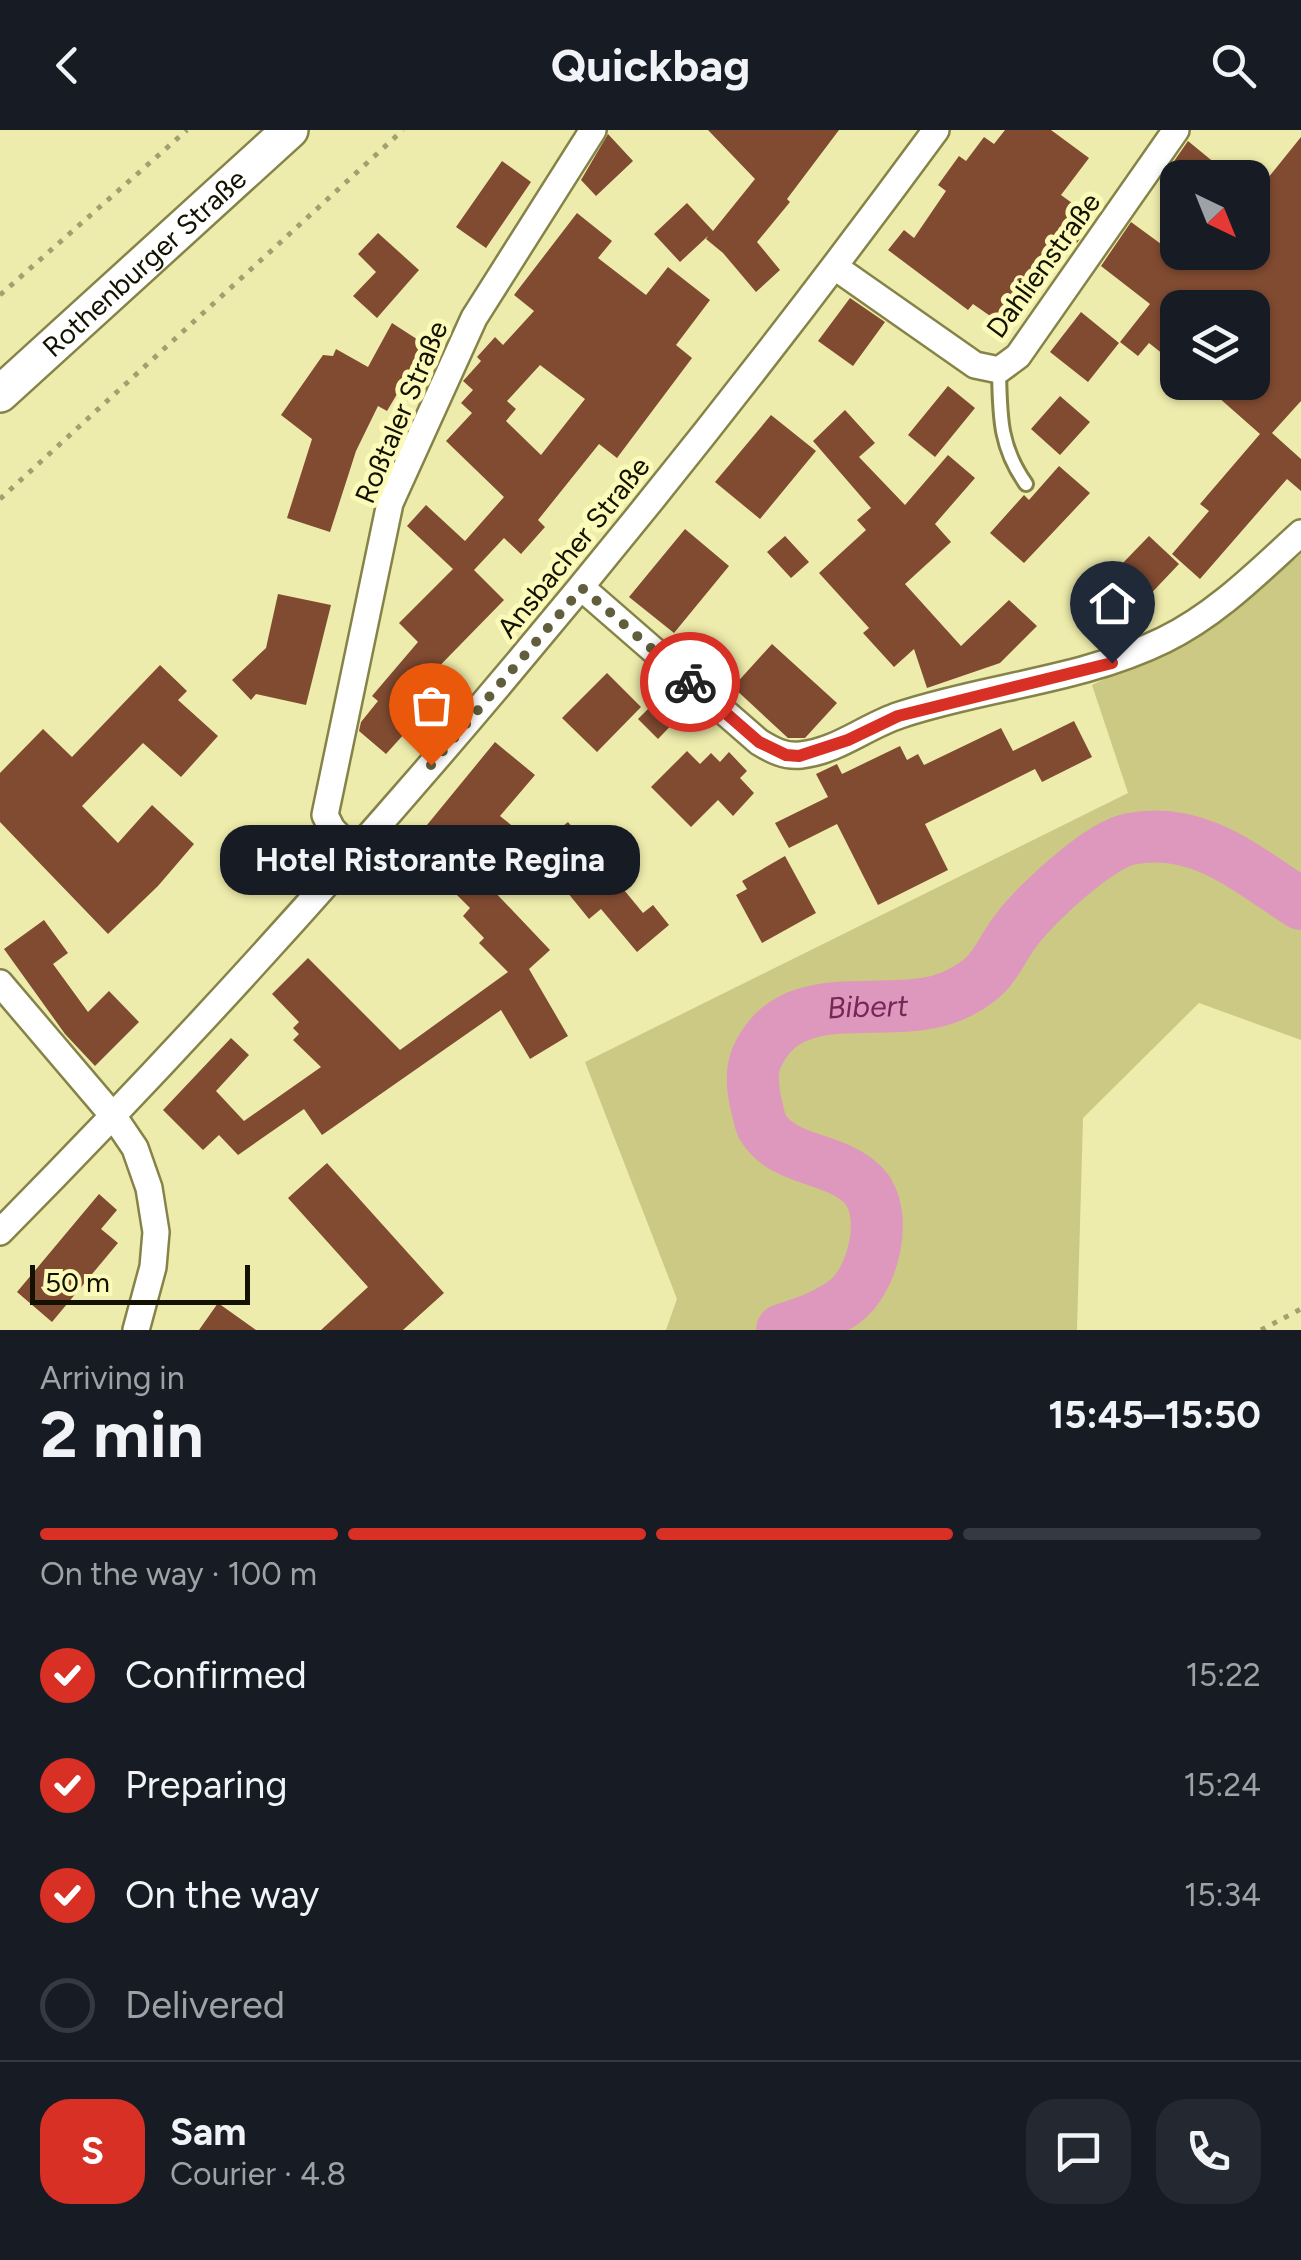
<!DOCTYPE html>
<html lang="en">
<head>
<meta charset="utf-8">
<style>
  body { margin:0; font-family:Figtree,sans-serif; background:#242831; color:#f1f3f6; height:100vh; display:flex; flex-direction:column; font-size:38px; white-space:nowrap }
  * { box-sizing:border-box; margin:0 }
  p { font-size:32px; color:#9ea1a6 }
  .icon { flex:none; width:55px; height:55px; fill:none; stroke:currentColor; stroke-width:2; stroke-linecap:round; stroke-linejoin:round }
  .map { position:relative; height:1200px; overflow:hidden }
  .side { display:flex; flex-direction:column; background:#171b24; flex:1 }
  .side>* { flex:none }
  .needle { width:65px; rotate:137deg }
  .tools { position:absolute; left:1160px; top:30px; display:grid; gap:20px }
  .tools a { display:grid; place-items:center; width:110px; height:110px; border-radius:20px; background:#171b24; box-shadow:0 2px 8px #0004; font-size:50px }
  .scale { position:absolute; left:30px; bottom:25px; width:220px; box-sizing:border-box; padding-left:10px; border:5px solid #131100; border-top:0; font-size:28px; line-height:35px; white-space:nowrap; color:#131100; -webkit-text-stroke:8px #fbfab9; paint-order:stroke }
  .pin { position:absolute; display:grid; place-items:center; width:85px; height:85px; color:#fff; margin:-102px -42px; border-radius:50% 50% 50% 0; rotate:-45deg; box-shadow:0 0 10px #0007 }
  .pin .icon { rotate:45deg }
  .courier { position:absolute; display:grid; place-items:center; width:100px; height:100px; margin:-50px; border:8px solid #d93025; border-radius:50%; background:#fff; color:#222; box-shadow:0 2px 12px #0007 }
  .bubble { position:absolute; height:70px; border-radius:30px; background:#171b24; box-shadow:0 2px 8px #0004; font-size:32px; font-weight:700; line-height:70px; text-align:center }
  .summary em { font-style:normal; font-weight:700 }
  .summary div { display:flex; flex-direction:column-reverse }
  .summary { display:flex; align-items:center; justify-content:space-between; height:170px; padding:0 40px }
  h1 { font-size:65px; font-weight:700; line-height:75px }
  .bar { display:grid; grid-template-columns:repeat(4,1fr); gap:15px 10px; align-content:center; height:120px; padding:0 40px }
  .bar i { height:12px; border-radius:8px; background:#363941 }
  .bar .selected { background:#d93025 }
  .bar p { grid-column:span 4 }
  .line { display:flex; align-items:center; gap:25px; padding:0 40px; border-top:2px solid #363941 }
  .line div { flex:1 }
  .round { display:grid; place-items:center; flex:none; width:105px; height:105px; border-radius:30px; background:#242831 }
  ol { padding:0 40px; list-style:none }
  li { display:flex; align-items:center; gap:30px; height:110px }
  li p { margin-inline-start:auto }
  li .icon { padding:10px; border-radius:50%; background:#d93025; color:#fff; stroke-width:4 }
  li:last-child { color:#9ea1a6 }
  li i { width:55px; height:55px; border:5px solid #363941; border-radius:50% }
  header { display:flex; justify-content:space-between; align-items:center; height:130px; padding:0 40px; background:#171b24; font-size:45px; font-weight:700 }
  .map>svg:first-child { display:block }
  .green { fill:#cbc983 }
  .lines { fill:none; stroke-linecap:round; stroke-linejoin:round }
  .river { stroke:#de98bd; stroke-width:52 }
  .building { fill:#804b31; fill-rule:evenodd }
  .lane-casing { stroke:#858347; stroke-width:18 }
  .street-casing { stroke:#858347; stroke-width:30 }
  .secondary-casing { stroke:#858347; stroke-width:40 }
  .path { stroke:#a2a070; stroke-width:5; stroke-dasharray:5 8; stroke-linecap:butt }
  .lane { stroke:#fff; stroke-width:12 }
  .street { stroke:#fff; stroke-width:25 }
  .secondary { stroke:#fff; stroke-width:35 }
  .done { stroke:#605e3c; stroke-width:10; stroke-dasharray:0 18 }
  .route { stroke:#d93025; stroke-width:12 }
  .labels { text-anchor:middle; stroke-width:10; stroke-linejoin:round; paint-order:stroke }
  .street-label { font-size:28px; fill:#131100; stroke:#fbfab9 }
  .water-label { font-size:30px; font-style:italic; fill:#772658; stroke:#fbfab9 }
</style>
</head>
<body>
<header><svg class="icon" aria-label="back" viewBox="0 0 24 24"><path d="M15 5l-7 7 7 7"/></svg>Quickbag<svg class="icon" aria-label="search" viewBox="0 0 24 24"><circle cx="10" cy="10" r="6"/><path d="M15 15l6 6"/></svg></header>
<div class="map">
<svg width="1301" height="1200" viewBox="0 0 1301 1200">
  <rect width="100%" height="100%" fill="#eeecac"/>
  <path class="green" d="M1301,424V910L1199,873L1083,988L1077,1200H666L677,1169L585,932L1128,663L1092,555L1198,503Z"/>
  <g class="lines">
    <path class="river" id="s1" d="M782,1200C803,1193 825,1186 844,1172C873,1152 890,1084 864,1056C836,1026 783,1033 762,996C759,990 758,980 756,974C753,961 751,942 756,929C792,845 894,897 959,863C994,845 994,832 1014,803C1034,776 1098,715 1130,709C1198,695 1248,740 1301,774"/>
  </g>
  <path class="building" d="M708,0H839L787,69L790,72L757,112L780,140L756,162L723,123L706,109L708,106L680,132L654,104L687,73L713,101L755,49Z
    M1005,0H1051L1089,28L1061,65L1094,89L1074,117L1067,112L1006,197L973,174L968,180L888,120L904,100L914,108L946,61L938,55L959,26L966,31L984,7L994,14Z
    M608,4L633,31L596,66L581,50Z
    M1301,7V271L1272,303L1301,329V361L1287,349L1200,449L1172,424L1209,381L1200,374L1260,304L1201,252H1252V178H1178V236L1149,213L1138,226L1120,212L1150,174L1101,136L1131,92L1172,122H1252V68Z
    M1188,11L1233,48H1183L1170,37Z
    M502,31L531,52L486,118L456,97Z
    M577,83L612,111L598,128L646,165L668,137L710,170L676,215L692,228L617,328L599,314L538,390L545,397L521,424L504,408L474,440L504,470L417,559L431,571L419,586L423,590L409,607L405,603L386,624L359,601L361,592L378,571L372,566L418,512L399,493L453,439L407,396L426,375L465,411L504,367L446,311L472,283L461,273L473,260L463,251L481,231L477,227L495,207L503,215L534,181L514,165ZM540,235L585,269L541,325L506,291L516,279L507,271Z
    M378,103L419,140L377,188L353,166L376,142L358,124Z
    M850,168L885,192L853,236L818,211Z
    M1081,182L1119,213L1088,252L1050,222Z
    M392,193L426,215L387,281L378,276L356,321L330,402L287,388L312,309L281,285L323,225L333,226L336,219L368,237Z
    M948,256L975,278L935,327L908,305Z
    M1060,266L1090,292L1060,325L1031,299Z
    M845,280L875,313L859,327L905,375L948,325L975,348L935,394L951,412L905,454L961,516L1009,470L1037,496L1000,533L927,558L914,519L894,537L863,503L869,498L819,443L866,400L857,390L871,378L813,311Z
    M771,285L816,321L760,389L715,352Z
    M1059,336L1090,363L1024,433L990,403L1024,365L1029,370Z
    M685,399L729,436L674,503L629,467Z
    M785,406L809,432L791,448L767,422Z
    M1149,406L1179,434L1121,495L1090,467Z
    M278,464L331,475L306,575L256,564L251,570L232,550L266,518Z
    M772,514L837,573L805,608H788L733,557Z
    M160,535L187,561L178,570L218,606L181,647L143,613L82,676L118,713L152,675L194,714L158,756L108,804L0,692V643L43,599L72,627Z
    M607,543L641,577L597,622L562,588Z
    M664,563L684,582L658,609L638,589Z
    M1074,591L1092,627L1042,652L1035,639L925,694L948,740L878,775L837,694L789,718L775,693L828,667L816,644L837,634L842,644L900,616L907,630L918,624L924,635L1001,598L1013,621Z
    M495,612L535,645L500,686L520,702L485,744L496,753L491,758L550,820L529,839L568,906L530,929L501,880L322,1005L304,979L238,1025L219,1005L203,1020L163,980L231,908L249,925L216,961L244,991L321,937L293,910L299,904L293,898L299,892L272,864L308,828L400,920L508,842L479,813L484,808L463,786L470,778L443,751L460,736L450,729L456,720L427,695Z
    M687,621L700,634L711,623L720,632L729,622L747,641L740,648L754,663L733,686L718,670L691,697L651,657Z
    M568,692L643,783L653,775L669,795L637,822L601,779L589,789L533,720Z
    M785,726L816,783L762,813L736,765L747,759L742,751Z
    M44,790L68,823L53,834L88,882L109,861L139,892L95,936L65,904L4,819Z
    M327,1033L444,1163L403,1200H321L368,1157L288,1068Z
    M99,1064L117,1080L101,1099L118,1113L52,1192L17,1162Z
    M218,1173L256,1200H199Z"/>
  <g class="lines">
    <defs>
      <path id="lane" d="M999,240C1000,285 999,316 1026,354"/>
      <path id="street" d="M835,137L975,235L999,240L1018,226L1176,0
        M582,458L759,612C772,620 785,627 801,625C838,621 866,596 900,585C987,556 1080,551 1164,510C1217,484 1258,442 1301,403
        M356,724L332,699L325,685L390,373L474,188L593,0
        M0,853L114,987L135,1018L149,1058L156,1102L153,1137L136,1200
        M0,1102C339,759 650,389 936,0"/>
      <g id="secondary">
        <path id="s2" d="M0,264L290,0"/>
      </g>
    </defs>
    <use href="#lane" class="lane-casing"/>
    <use href="#street" class="street-casing"/>
    <use href="#secondary" class="secondary-casing"/>
    <path class="path" d="M0,165L187,0
      M0,369L403,0
      M1261,1200L1301,1179"/>
    <use href="#lane" class="lane"/>
    <use href="#street" class="street"/>
    <use href="#secondary" class="secondary"/>
  </g>
  <g class="lines">
    <path class="done" d="M431,635L582,458L690,552"/>
    <path class="route" d="M690,552L759,612L786,625L799,626L848,610L898,586L1112,533"/>
  </g>
  <g class="labels">
    <g class="street-label">
      <text dy="10" stroke="none"><textPath href="#s2" startOffset="195">Rothenburger Straße</textPath></text>
      <text transform="translate(1043 135) rotate(-54)" y="10">Dahlienstraße</text>
      <text transform="translate(401 282) rotate(-67)" y="10">Roßtaler Straße</text>
      <text transform="translate(573 417) rotate(-51)" y="10">Ansbacher Straße</text>
    </g>
    <g class="water-label">
      <text dy="10" stroke="none"><textPath href="#s1" startOffset="518">Bibert</textPath></text>
    </g>
  </g>
</svg>
<div class="tools">
<a><svg class="needle" viewBox="-14 -14 28 28"><path d="M0-13l5 13h-10z" fill="#e53935"/><path d="M0 13l5-13h-10z" fill="#9ea1a6"/></svg></a>
<a><svg class="icon" aria-label="layers" viewBox="0 0 24 24"><path d="M12 4l9 5-9 5-9-5zM3 14l9 5 9-5"/></svg></a>
</div>
<div class="scale">50 m</div>
<div class="pin" style="left:431px;top:635px;background:#ea580c"><svg class="icon" aria-label="bag" viewBox="0 0 24 24"><path d="M5 8h14l-1 12H6zM9 8a3 3 0 0 1 6 0"/></svg></div>
<div class="pin" style="left:1112px;top:533px;background:#1f2937"><svg class="icon" aria-label="home" viewBox="0 0 24 24"><path d="M3 11l9-7 9 7M6 9v11h12V9"/></svg></div>
<div class="courier" style="left:690px;top:552px"><svg class="icon" aria-label="bike" viewBox="0 0 24 24"><circle cx="6" cy="16" r="4"/><circle cx="18" cy="16" r="4"/><path d="M6 16l4-8h5l3 8M10 8l3 8H6M13 5h3"/></svg></div>
<div class="bubble" style="left:220px;top:695px;width:420px">Hotel Ristorante Regina</div>
</div>
<section class="side">
<div class="summary"><div><h1>2 min</h1><p>Arriving in</p></div><em>15:45–15:50</em></div>
<div class="bar"><i class="selected"></i><i class="selected"></i><i class="selected"></i><i></i><p>On the way · 100 m</p></div>
<ol>
<li><svg class="icon" aria-label="check" viewBox="0 0 24 24"><path d="M5 12l5 5 9-10"/></svg>Confirmed<p>15:22</p></li>
<li><svg class="icon" aria-label="check" viewBox="0 0 24 24"><path d="M5 12l5 5 9-10"/></svg>Preparing<p>15:24</p></li>
<li><svg class="icon" aria-label="check" viewBox="0 0 24 24"><path d="M5 12l5 5 9-10"/></svg>On the way<p>15:34</p></li>
<li><i></i>Delivered</li>
</ol>
<div class="line" style="height:180px"><b class="round" style="background:#d93025;color:#fff">S</b><div><b>Sam</b><p>Courier · 4.8</p></div><a class="round"><svg class="icon" aria-label="chat" viewBox="0 0 24 24"><path d="M4 5h16v11H9l-5 4z"/></svg></a><a class="round"><svg class="icon" aria-label="phone" viewBox="0 0 24 24"><path d="M5 4h4l2 5-3 2q2 4 5 5l2-3 5 2v4C11 20 4 13 5 4z"/></svg></a></div>
</section>
</body>
</html>
